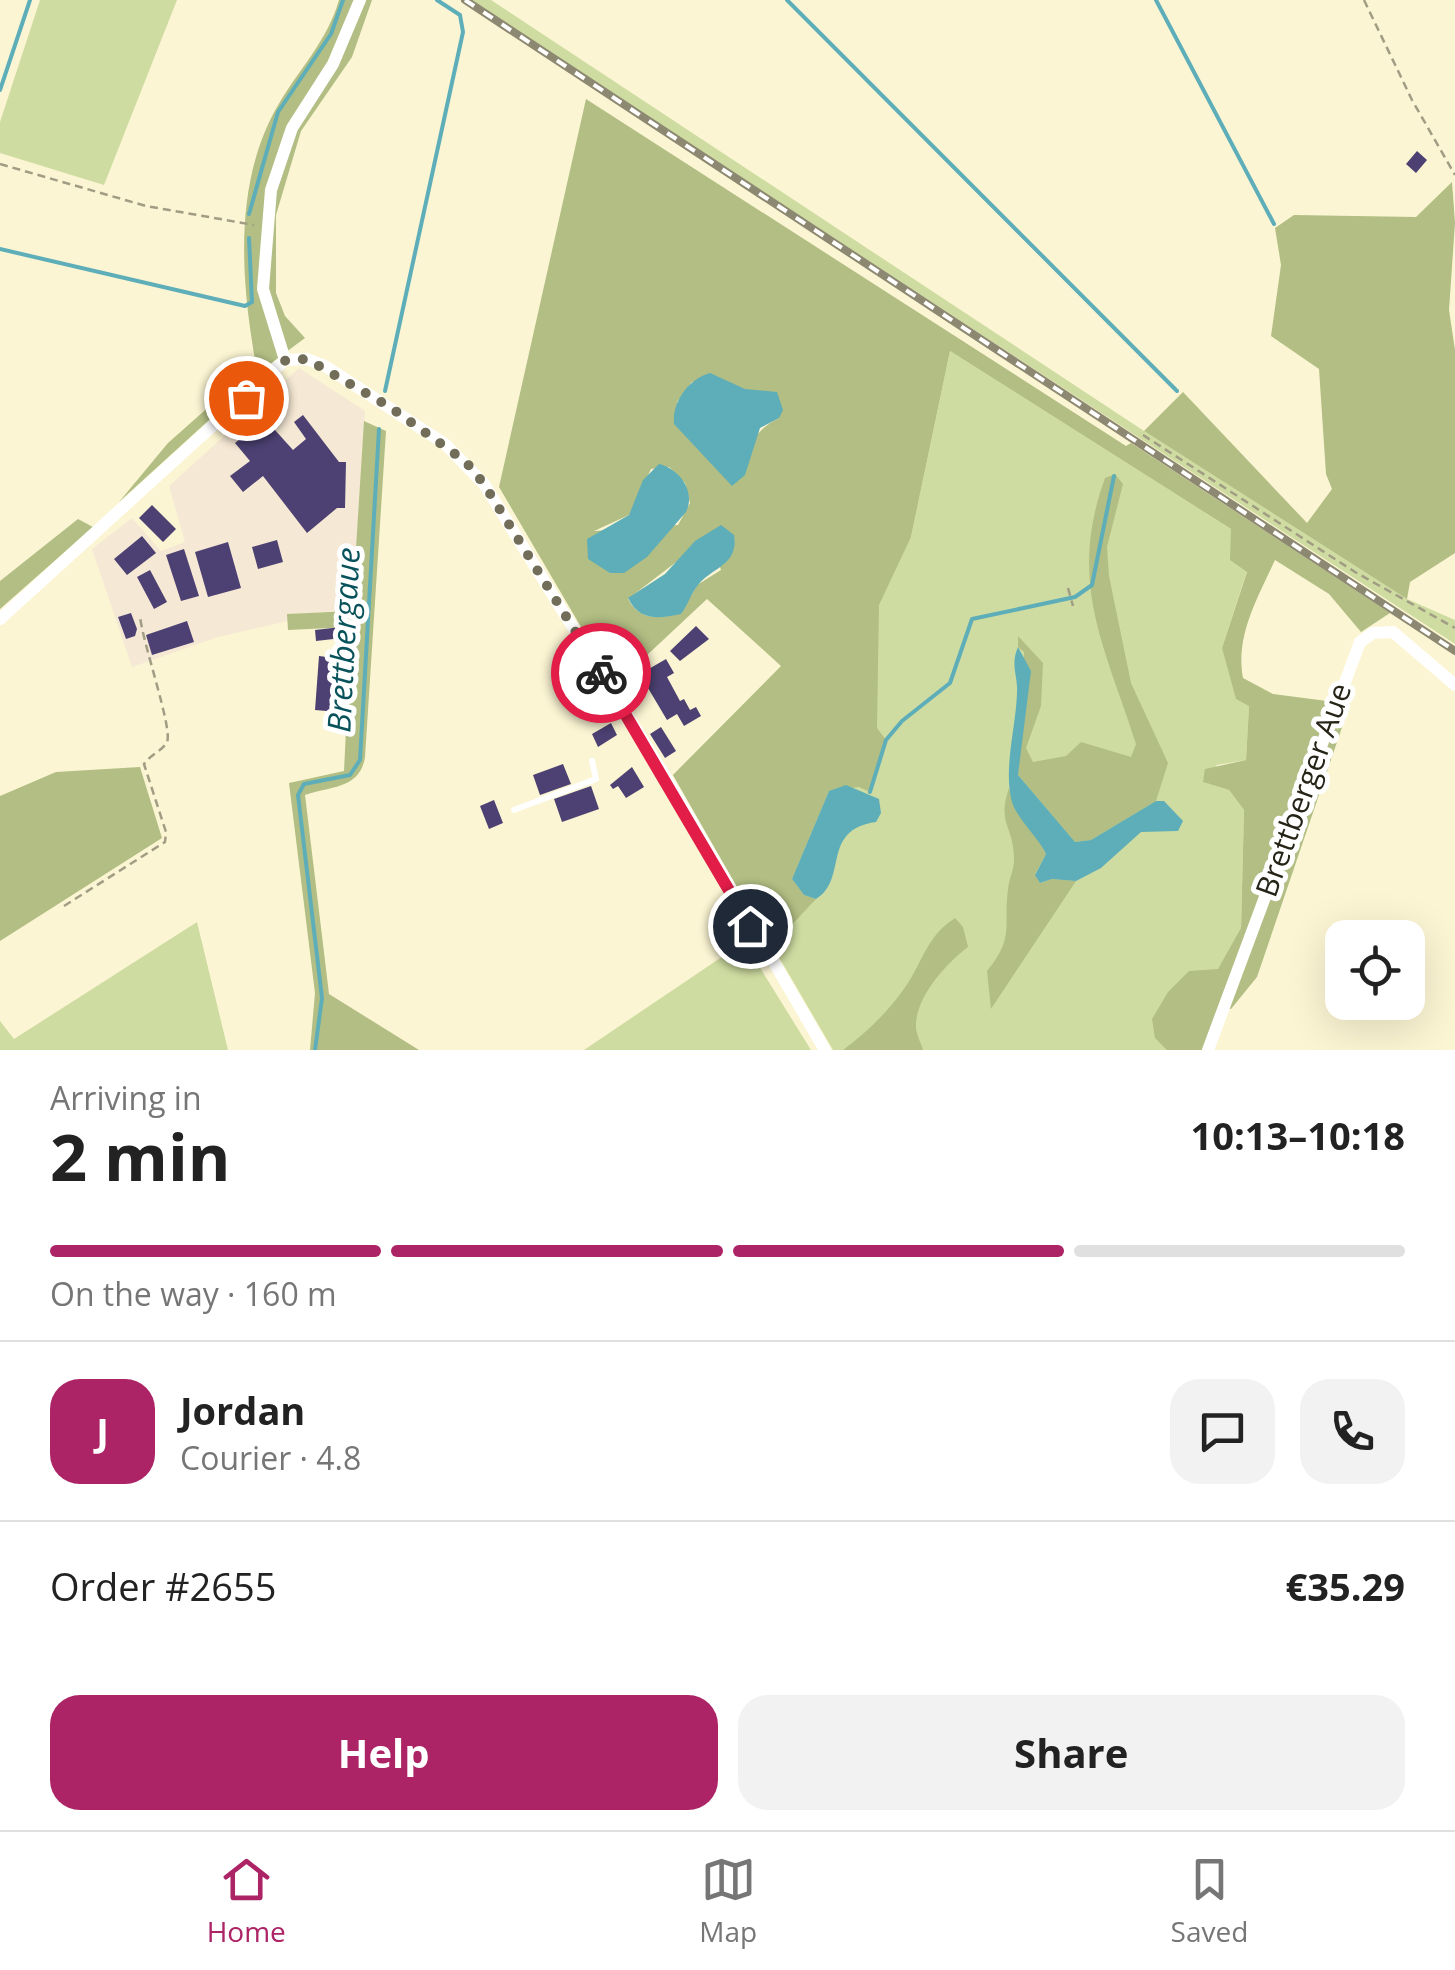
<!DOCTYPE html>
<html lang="en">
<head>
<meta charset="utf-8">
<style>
  body { margin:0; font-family:"Open Sans",sans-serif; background:#f2f2f2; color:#222; height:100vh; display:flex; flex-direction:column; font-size:38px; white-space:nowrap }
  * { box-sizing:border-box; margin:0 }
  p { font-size:32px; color:#767676 }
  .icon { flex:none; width:55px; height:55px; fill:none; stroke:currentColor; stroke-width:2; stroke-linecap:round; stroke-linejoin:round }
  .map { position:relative; height:1050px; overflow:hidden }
  .panel { display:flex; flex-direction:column; background:#fff; flex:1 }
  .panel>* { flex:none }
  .buttons { position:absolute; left:1325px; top:920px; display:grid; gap:20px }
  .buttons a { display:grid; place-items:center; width:100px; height:100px; border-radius:20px; background:#fff; box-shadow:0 10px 40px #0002; font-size:50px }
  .pin { position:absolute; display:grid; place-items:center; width:85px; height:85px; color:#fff; margin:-42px; border:5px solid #fff; border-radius:50%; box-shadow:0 2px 10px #0007 }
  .courier { position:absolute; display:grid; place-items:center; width:100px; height:100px; margin:-50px; border:8px solid #e11d48; border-radius:50%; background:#fff; color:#222; box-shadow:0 2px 12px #0007 }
  .head em { font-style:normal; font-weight:700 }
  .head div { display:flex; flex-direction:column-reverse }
  .head { display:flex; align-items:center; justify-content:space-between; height:170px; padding:0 50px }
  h1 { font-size:65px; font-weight:700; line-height:75px }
  .bar { display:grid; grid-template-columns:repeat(4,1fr); gap:15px 10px; align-content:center; height:120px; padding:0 50px }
  .bar i { height:12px; border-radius:8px; background:#e0e0e0 }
  .bar .selected { background:#ac2366 }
  .bar p { grid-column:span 4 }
  .line { display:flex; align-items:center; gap:25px; padding:0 50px; border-top:2px solid #e0e0e0 }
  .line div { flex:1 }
  .round { display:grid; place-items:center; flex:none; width:105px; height:105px; border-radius:30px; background:#f2f2f2 }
  .button { display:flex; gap:20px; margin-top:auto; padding:20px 50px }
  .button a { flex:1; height:115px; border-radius:30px; background:#ac2366; color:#fff; font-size:40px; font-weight:700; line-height:115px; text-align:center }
  .button a+a { background:#f2f2f2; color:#222 }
  .tab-bar { display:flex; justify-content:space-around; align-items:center; height:140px; border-top:2px solid #e0e0e0; background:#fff; font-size:28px; color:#767676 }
  .tab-bar a { display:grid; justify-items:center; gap:5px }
  .tab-bar .selected { color:#ac2366 }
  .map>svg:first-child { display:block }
  .industrial { fill:#f5e8d4 }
  .green { fill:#cfdca1 }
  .forest { fill:#b2be83; fill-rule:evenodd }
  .water { fill:#5eaeb9 }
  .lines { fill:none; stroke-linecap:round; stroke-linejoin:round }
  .stream { stroke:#5eaeb9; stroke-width:4 }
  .building { fill:#4c4172 }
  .path { stroke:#a19d84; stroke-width:2.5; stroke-dasharray:8 5; stroke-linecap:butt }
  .service { stroke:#fff; stroke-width:6 }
  .minor { stroke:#fff; stroke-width:12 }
  .rail-casing { stroke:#8c8871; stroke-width:8 }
  .rail { stroke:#fff; stroke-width:4; stroke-dasharray:11; stroke-linecap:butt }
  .done { stroke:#716d59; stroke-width:10; stroke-dasharray:0 18 }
  .route { stroke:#e11d48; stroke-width:12 }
  .labels { text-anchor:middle; stroke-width:10; stroke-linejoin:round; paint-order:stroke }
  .street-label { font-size:30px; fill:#262417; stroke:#fff }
  .water-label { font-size:32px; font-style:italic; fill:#08525b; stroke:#fff }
</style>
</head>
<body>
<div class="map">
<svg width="1455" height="1050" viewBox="0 0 1455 1050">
  <rect width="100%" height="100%" fill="#fbf5d3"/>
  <path class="industrial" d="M299,368L365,411L352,611L288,614V621L218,637L132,667L92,549L132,518L161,551L185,542L169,486Z"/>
  <path class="green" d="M40,0H177L104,185L0,153V122Z
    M469,0H491L1144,431L1407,599L1455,620V644Z
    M950,351L1231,529L1247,571L1222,648L1249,706L1246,760L1217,765L1204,782L1229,790L1244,810L1241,928L1196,1050H833L673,775L911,537Z
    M197,922L228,1050H0V1021L14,1039Z
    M744,942L811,1050H584Z"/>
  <path class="forest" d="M339,0H372L352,57L301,131L276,215V293L285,316L305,338L274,361L119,502L168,443L256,365C241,282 233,184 277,107C298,70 327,42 339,0Z
    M586,99L1126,446L1131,443L1390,613L1361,632L1329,594L1275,560C1258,597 1235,636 1243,678L1273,694L1350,704L1257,977L1231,1009L1220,1008L1202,1050H1167L1155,1038L1152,1019L1168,992L1189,971L1218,969L1241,928L1244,810L1229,790L1203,782L1205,769L1246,760L1249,706L1236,699L1222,648L1247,572L1230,560L1231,529L950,351L911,537L879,605L877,728L886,740L870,792L859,787L829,791L792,879L804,895L816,899L771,947L673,775L781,666L707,599L615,685L499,487ZM692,382L756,391L779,418C753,431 748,447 745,475L677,402ZM669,467L685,483L690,503L678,525L594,531L629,515L651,469ZM710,536L721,570L697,585L681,613C658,619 640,621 628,599Z
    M1452,182L1455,223L1449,310L1455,350V553L1410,582L1407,599L1144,431L1183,392L1307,523L1332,489L1326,474L1319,369L1271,336L1281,265L1275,228L1294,215L1416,217Z
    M364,421L386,431L365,757C360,789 331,786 305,795L329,994L419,1050H310L315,993L289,783L344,771L351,627L288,630L287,614L352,611Z
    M1115,474L1123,484L1107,547L1109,576L1131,683L1168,763L1156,801L1091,840L1075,842L1018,775L1024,652L1018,647V636L1043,663L1041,706L1026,748L1033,762L1066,756L1081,742L1131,757L1136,744C1105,646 1067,583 1105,478Z
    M78,519L93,527L0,609V581Z
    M140,767L162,838L0,941V796L56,772Z
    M1009,788C1014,814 1035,830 1046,854L1035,874L1041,883L1052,879L1076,881L991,1009L987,971C1015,937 1003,927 1008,889C1009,878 1015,868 1014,857C1013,825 997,824 1009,788Z
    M955,918L963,927L968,947C947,963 915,997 916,1027C916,1034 921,1043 923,1050H843C872,1028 900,1001 917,967C928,946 934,932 955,918Z"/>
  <path class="water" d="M710,373L745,389L777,392L783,410L779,418L760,428L745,475L732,486L674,424C672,401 689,379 710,373Z
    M659,464C680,469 696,492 686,512L647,557L624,573H610L588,559L587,539L629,515L643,480Z
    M721,525L734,535C739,565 713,567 698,585C691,593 688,605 681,614C658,619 639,621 628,598L665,574L695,541Z
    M1018,647L1031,671L1018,775L1075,842L1091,840L1156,801H1164L1183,821L1178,831L1141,832L1101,868L1076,881L1052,879L1040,883L1035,875L1046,854C1038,837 1017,819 1012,802C1003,769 1016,727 1017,693C1018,675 1010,665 1018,647Z
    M846,785L879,799L881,813L876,822C820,830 849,879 816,899L804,895L792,879L829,791Z"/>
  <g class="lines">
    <path class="stream" d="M787,0L1177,391
      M1156,0L1274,224
      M0,90L30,0
      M249,214L278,112L331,34L343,0
      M0,249L245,306L252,302L249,238
      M385,391L463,32L460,15L437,0
      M870,792L886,740L902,721L950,683L972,619L1075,597L1092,585L1114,476
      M315,1050L322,998L298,795L304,784L350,775L360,760L379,429"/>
  </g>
  <path class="building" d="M1417,151L1427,160L1416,173L1406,164Z
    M303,415L339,462H346L345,508H337L307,533L263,476L243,492L230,476L250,461L235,443L265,419L293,450L306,439L294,422Z
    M152,505L176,529L163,542L139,518Z
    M142,536L156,553L127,575L114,559Z
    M277,540L283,562L258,569L252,547Z
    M228,542L241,588L208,597L195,552Z
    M184,549L199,596L181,601L166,555Z
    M150,570L167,602L154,609L137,577Z
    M131,613L137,629L135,636L126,639L118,617Z
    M187,621L194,642L152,655L146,635Z
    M696,626L709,639L680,661L670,651Z
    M341,627L342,638L316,641L315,630Z
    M319,656L342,659L338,712L315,710Z
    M666,659L674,673L667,677L680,701L684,699L690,710L696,707L701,716L684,726L677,714L667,720L648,688L637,695L628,681Z
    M611,723L617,735L598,747L592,734Z
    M661,727L676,751L665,758L650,734Z
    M563,764L571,784L540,795L533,775Z
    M632,767L644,787L626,798L618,786L613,789L610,785Z
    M591,786L599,809L562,822L554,799Z
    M494,800L503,823L489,829L480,806Z"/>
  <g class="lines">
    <path class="path" d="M1364,0L1412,100L1455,175
      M0,164L146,206L254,225
      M1143,435L1355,572L1455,628
      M1068,588L1073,606
      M64,906L165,842L166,832L144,764C150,755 162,751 167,742C173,729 142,641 140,616"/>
    <path class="service" d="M514,810L596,779L592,761"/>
    <path class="minor" d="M285,360L307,359L325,366L445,444L484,484L670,784L825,1050
      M285,360L263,289L271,190L292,128L333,64L360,0
      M0,619L285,360
      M1208,1050L1360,642L1373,633L1393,632L1455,685"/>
    <defs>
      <path id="rail" d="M465,0L1455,651"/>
    </defs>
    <use href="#rail" class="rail-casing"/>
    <use href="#rail" class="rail"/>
  </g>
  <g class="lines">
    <path class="done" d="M246,398L286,360L307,359L390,407L466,462L484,484L601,673"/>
    <path class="route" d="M601,673L750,926"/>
  </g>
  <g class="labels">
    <g class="street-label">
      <text transform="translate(1304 790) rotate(-70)" y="10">Brettberger Aue</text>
    </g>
    <g class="water-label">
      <text transform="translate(344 640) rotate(-87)" y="11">Brettbergaue</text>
    </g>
  </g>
</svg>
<div class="buttons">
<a><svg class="icon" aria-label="locate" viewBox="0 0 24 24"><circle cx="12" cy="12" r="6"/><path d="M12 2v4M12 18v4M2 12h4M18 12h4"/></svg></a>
</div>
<div class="pin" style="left:246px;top:398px;background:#ea580c"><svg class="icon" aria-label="bag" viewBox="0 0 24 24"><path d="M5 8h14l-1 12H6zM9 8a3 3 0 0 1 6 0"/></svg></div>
<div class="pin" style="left:750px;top:926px;background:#1f2937"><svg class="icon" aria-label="home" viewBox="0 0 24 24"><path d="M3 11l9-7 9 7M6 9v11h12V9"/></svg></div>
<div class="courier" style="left:601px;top:673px"><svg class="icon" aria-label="bike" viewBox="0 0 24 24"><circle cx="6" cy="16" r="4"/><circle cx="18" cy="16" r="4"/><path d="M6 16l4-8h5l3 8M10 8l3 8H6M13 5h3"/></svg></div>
</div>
<section class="panel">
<div class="head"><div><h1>2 min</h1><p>Arriving in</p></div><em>10:13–10:18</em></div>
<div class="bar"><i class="selected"></i><i class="selected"></i><i class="selected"></i><i></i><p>On the way · 160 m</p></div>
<div class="line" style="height:180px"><b class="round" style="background:#ac2366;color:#fff">J</b><div><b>Jordan</b><p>Courier · 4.8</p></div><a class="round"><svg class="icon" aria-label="chat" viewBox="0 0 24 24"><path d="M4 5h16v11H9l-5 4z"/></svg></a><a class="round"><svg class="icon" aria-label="phone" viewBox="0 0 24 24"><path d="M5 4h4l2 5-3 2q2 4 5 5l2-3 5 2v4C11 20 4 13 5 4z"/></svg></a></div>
<div class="line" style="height:130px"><div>Order #2655</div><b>€35.29</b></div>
<div class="button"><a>Help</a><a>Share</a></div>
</section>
<nav class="tab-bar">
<a class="selected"><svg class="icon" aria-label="home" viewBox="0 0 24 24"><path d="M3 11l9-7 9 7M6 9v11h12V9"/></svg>Home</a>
<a><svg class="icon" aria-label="map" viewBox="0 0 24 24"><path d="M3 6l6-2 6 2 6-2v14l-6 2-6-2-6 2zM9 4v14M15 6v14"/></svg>Map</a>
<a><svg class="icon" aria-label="saved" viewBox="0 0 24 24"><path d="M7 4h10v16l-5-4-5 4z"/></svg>Saved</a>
</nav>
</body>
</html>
